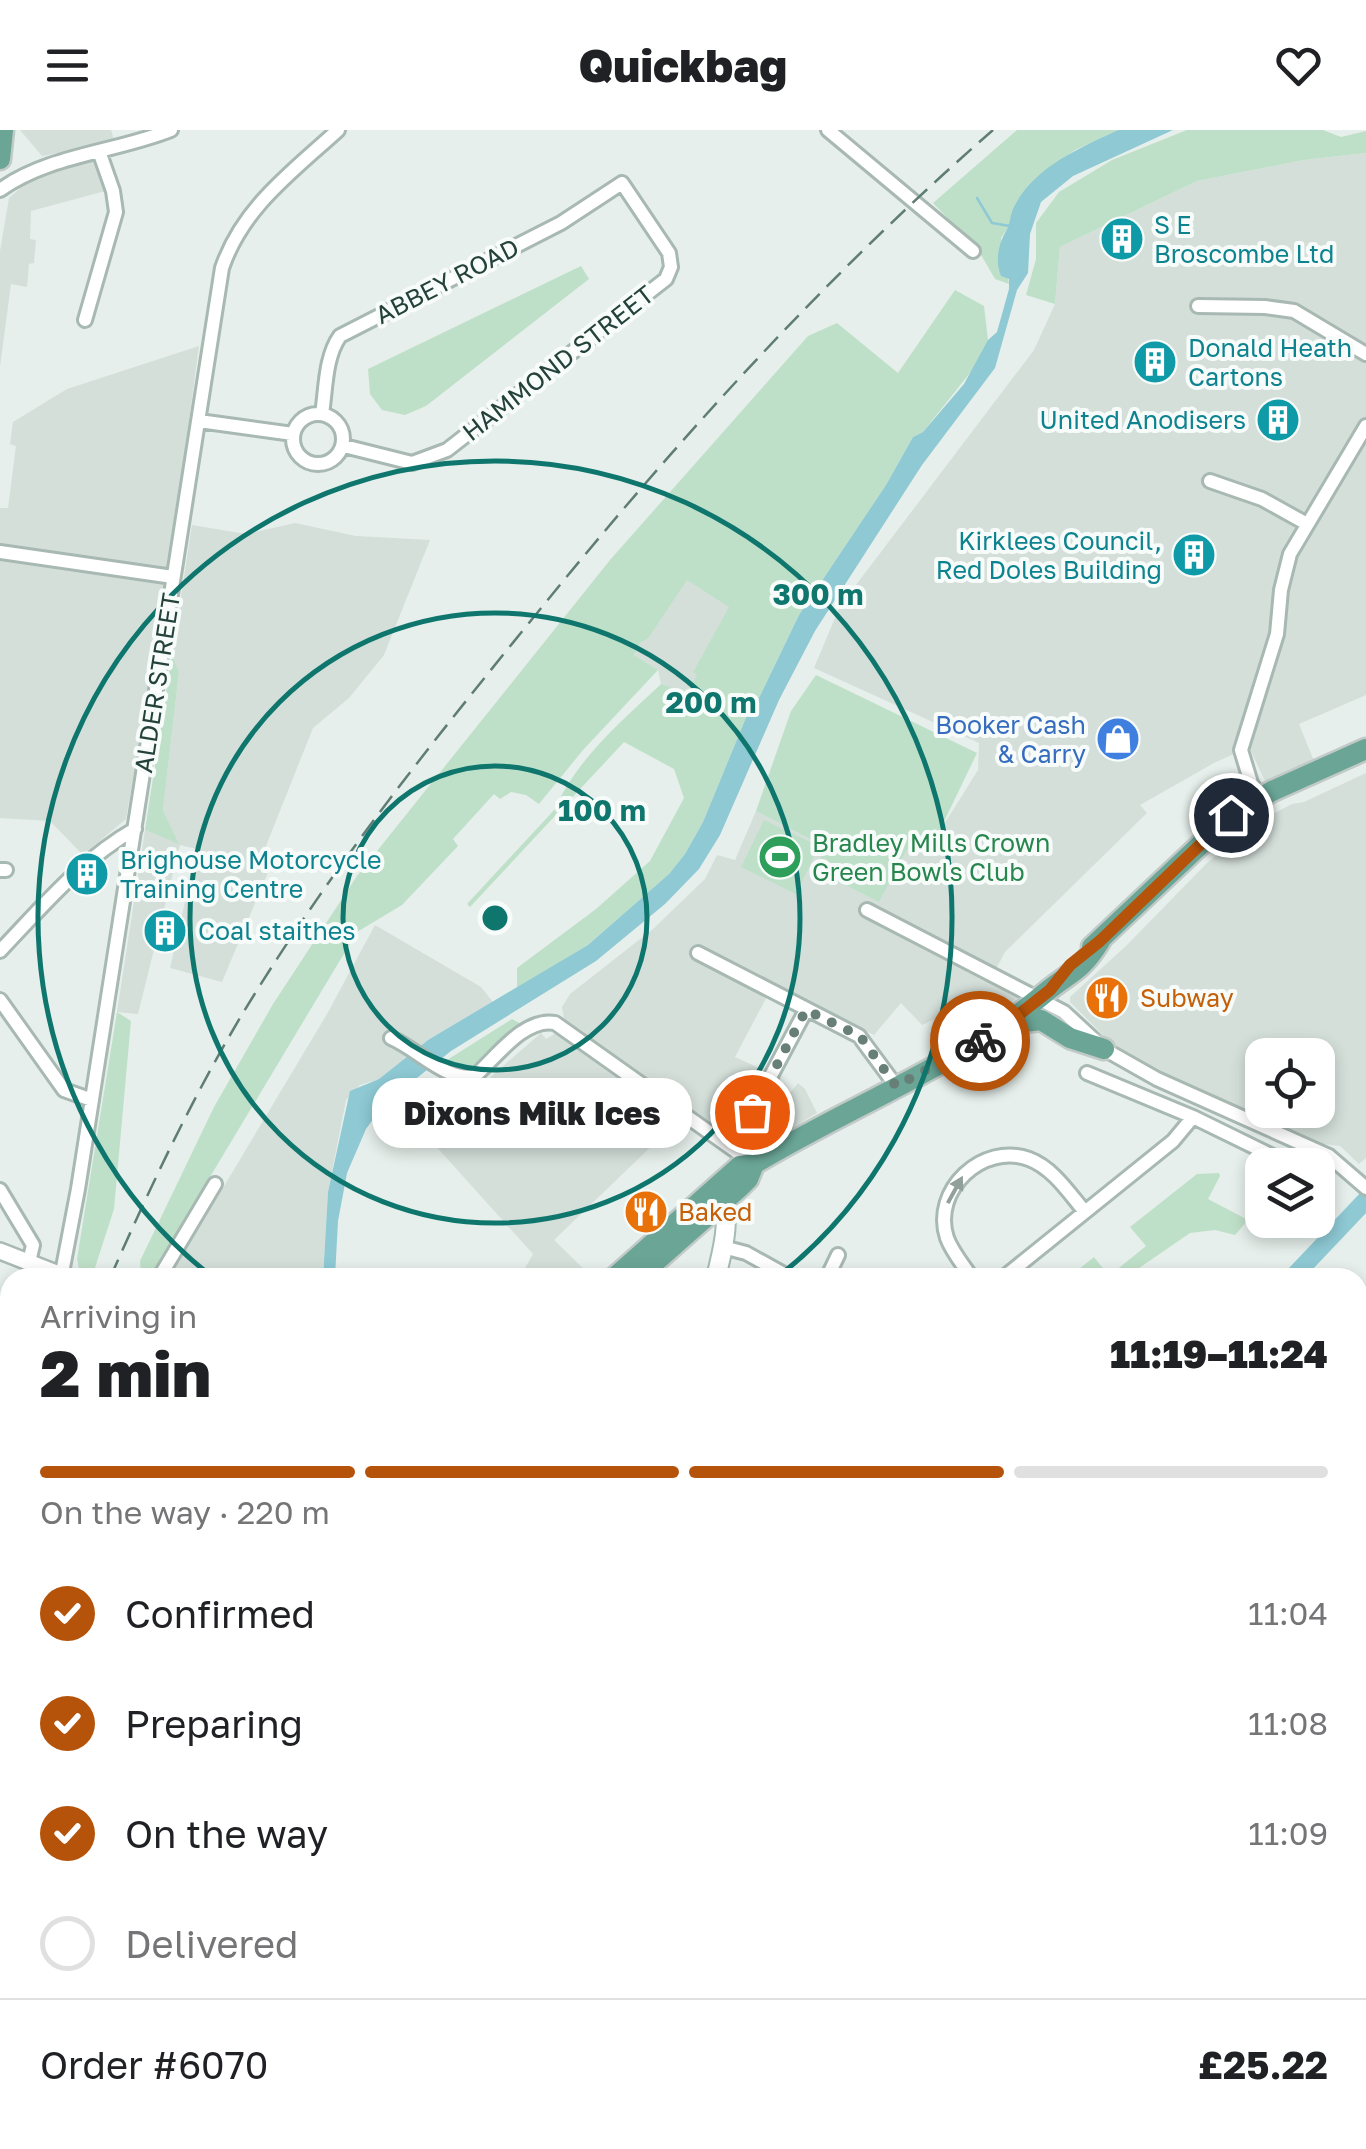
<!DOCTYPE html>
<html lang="en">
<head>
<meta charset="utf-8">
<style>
  body { margin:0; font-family:"Golos Text",sans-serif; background:#f2f2f2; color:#202124; height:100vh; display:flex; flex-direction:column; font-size:38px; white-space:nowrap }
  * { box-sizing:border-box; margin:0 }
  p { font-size:32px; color:#757577 }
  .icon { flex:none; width:55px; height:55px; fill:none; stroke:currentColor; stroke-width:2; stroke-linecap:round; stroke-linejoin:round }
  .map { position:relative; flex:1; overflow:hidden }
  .details { position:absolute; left:0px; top:1138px; width:1368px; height:882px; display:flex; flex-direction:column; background:#fff; border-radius:30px 30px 0 0; box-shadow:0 5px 15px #0003 }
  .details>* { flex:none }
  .fabs { position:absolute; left:1245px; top:908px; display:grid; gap:20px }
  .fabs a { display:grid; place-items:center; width:90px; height:90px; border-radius:20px; background:#fff; box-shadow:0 5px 15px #0003; font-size:50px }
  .pin { position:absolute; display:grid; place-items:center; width:85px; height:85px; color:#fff; margin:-42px; border:5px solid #fff; border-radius:50%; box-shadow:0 2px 10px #0007 }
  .courier { position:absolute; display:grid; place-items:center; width:100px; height:100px; margin:-50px; border:8px solid #b45309; border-radius:50%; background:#fff; color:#222; box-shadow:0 2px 12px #0007 }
  .bubble { position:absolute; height:70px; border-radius:30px; background:#fff; box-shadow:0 5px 15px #0003; font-size:32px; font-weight:800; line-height:70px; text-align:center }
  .headline em { font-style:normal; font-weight:800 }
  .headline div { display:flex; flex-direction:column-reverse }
  .headline { display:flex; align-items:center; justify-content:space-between; height:170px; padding:0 40px }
  h1 { font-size:65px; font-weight:800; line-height:75px }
  .bar { display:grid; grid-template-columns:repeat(4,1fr); gap:15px 10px; align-content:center; height:120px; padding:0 40px }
  .bar i { height:12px; border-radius:8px; background:#e0e0e0 }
  .bar .selected { background:#b45309 }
  .bar p { grid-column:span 4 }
  .line { display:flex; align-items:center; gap:25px; padding:0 40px; border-top:2px solid #e0e0e0 }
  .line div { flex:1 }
  ol { padding:0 40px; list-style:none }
  li { display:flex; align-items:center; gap:30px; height:110px }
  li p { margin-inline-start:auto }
  li .icon { padding:10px; border-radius:50%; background:#b45309; color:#fff; stroke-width:4 }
  li:last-child { color:#757577 }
  li i { width:55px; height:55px; border:5px solid #e0e0e0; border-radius:50% }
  header { display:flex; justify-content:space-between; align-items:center; height:130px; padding:0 40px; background:#fff; font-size:45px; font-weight:800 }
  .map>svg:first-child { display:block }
  .built { fill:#d4dfda; fill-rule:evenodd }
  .green { fill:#bfe0c8 }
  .water { fill:#8ec9d4 }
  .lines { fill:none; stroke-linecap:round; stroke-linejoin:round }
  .stream { stroke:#8ec9d4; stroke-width:2.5 }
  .river { stroke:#8ec9d4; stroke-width:18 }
  .minor-casing { stroke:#a8b8b2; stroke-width:18 }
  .tertiary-casing { stroke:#a8b8b2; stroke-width:20 }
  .secondary-casing { stroke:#a4bbb3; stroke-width:22 }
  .primary-casing { stroke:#c2cac8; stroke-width:25 }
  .minor { stroke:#fff; stroke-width:12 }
  .tertiary { stroke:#fff; stroke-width:15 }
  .secondary { stroke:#fff; stroke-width:18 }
  .primary { stroke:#6aa596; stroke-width:20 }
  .rail { stroke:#5f7d75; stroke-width:2.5; stroke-dasharray:20 10; stroke-linecap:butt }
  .oneway { fill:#92a09c }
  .done { stroke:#687f78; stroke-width:10; stroke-dasharray:0 18 }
  .route { stroke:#b45309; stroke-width:12 }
  .ring { fill:none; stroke:#0f766e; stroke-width:5 }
  .labels { text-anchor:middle; stroke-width:8; stroke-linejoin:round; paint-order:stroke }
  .culture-label { font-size:25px; fill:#0d838f; stroke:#f7fbf9; text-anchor:start }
  .street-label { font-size:25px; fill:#24423a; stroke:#f7fbf9 }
  .shop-label { font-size:25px; fill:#366cbe; stroke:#f7fbf9; text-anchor:end }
  .leisure-label { font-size:25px; fill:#27864d; stroke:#f7fbf9; text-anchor:start }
  .food-label { font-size:25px; fill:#c56008; stroke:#f7fbf9; text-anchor:start }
  .centre { fill:#0f766e; stroke:#f7fbf9; stroke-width:5 }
  .ring-label { font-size:30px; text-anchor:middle; font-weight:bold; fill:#0f766e; stroke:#f7fbf9; stroke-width:8; stroke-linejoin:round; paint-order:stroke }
</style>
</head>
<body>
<header><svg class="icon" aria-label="menu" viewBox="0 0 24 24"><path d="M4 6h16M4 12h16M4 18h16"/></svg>Quickbag<svg class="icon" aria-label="heart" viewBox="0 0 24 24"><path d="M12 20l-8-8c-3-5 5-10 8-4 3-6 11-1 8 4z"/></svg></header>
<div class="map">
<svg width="1366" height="2019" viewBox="0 0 1366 2019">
  <rect width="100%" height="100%" fill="#e6efeb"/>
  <path class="built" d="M20,0H111L115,13L42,26Z
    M1366,23V565L1299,594L1314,631L1265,651L1249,617L1214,633L1140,675L1147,683L1005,822L995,841L1031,859L968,902L957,879L922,895L901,873L874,905L772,857L735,927L781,948L776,957L790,963L798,953L805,959L817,983L762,1016L718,999L678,971L649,995L660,1008L554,1110L592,1147H520L533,1124L397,973L425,951L454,979L541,903L546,909L559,901L564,889L562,877L570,864L653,799L705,749L717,725L735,730L756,681L825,717L817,740L879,771L907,720L938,704L978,640L979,613L814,538L840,476L1034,220L1055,174L1060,117L1197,51L1304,30Z
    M98,28L109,60L31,81L30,109L36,110L34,133L29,134L27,157L11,154L0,237V121L9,68L27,52Z
    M199,216L170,434L126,689L83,725L50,691L0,688V378H8L16,316L10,314L13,292L67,259Z
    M295,393L356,406L430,410L384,525L349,568L313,598L260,731L271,735L222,852L170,838L197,719L180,715L138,884L117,882L145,700L178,713L163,680L179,542L172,524L192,395L246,404Z
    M687,449L730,477L694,541L698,545L687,564L661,554L658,540L634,525L640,513L648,509Z
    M1366,643V1028L1359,1034L1340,1016L1323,1014L1138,932L1105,907L1070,872V867L1127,815L1206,734L1252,695L1292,674L1304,672ZM1262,925H1318V980H1262Z
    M375,795L481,857L493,872L428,910L379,949L360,955L346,970L328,1062L323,1147L169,1148L327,884Z"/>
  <path class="green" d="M1017,0H1118L1075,20L1042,44L1001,108L1009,154L995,149L977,118L933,73Z
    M1187,0H1323L1341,7L1366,1V23L1304,30L1197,51L1060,117L1055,174L1026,165L1036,129V93L1059,62L1112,30Z
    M581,136L589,149L426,276L405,285L382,280L370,264L368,239Z
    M955,160L984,176L988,210L977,234L923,302L913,307L886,355L799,485L757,572L750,578L703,692L685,724L669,744L588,815L517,858V838L596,779L650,731L684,668L674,639L624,612L470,777L467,774L555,679C578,627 621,592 661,554L687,563L697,545L693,542L729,477L687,450L648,509L640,513L634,525L658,540L583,620L539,674L526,665L511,662L500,669L494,664L453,709L458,716L402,775L357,802L150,1147H141L140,1131L214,977L273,874L357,746L610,430L808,206L837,193L898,243Z
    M172,524L179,542L163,680L179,714L145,700Z
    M816,545L977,623L938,704L907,720L879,772L816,740L825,717L756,681L791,581Z
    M764,690L819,716L796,764L741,737Z
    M117,882L131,891L114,1079L92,1147L80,1144L77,1129Z
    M512,889L523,895C501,914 475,952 447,930Z
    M1219,1043L1220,1046L1208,1069L1248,1090L1235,1105L1215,1100L1190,1103L1126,1147H1069L1094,1127L1109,1146L1146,1116L1130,1097L1197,1044Z
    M1358,1255L1366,1265V1376L1358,1392Z
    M1366,1380V1949L1358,1952V1398Z
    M1366,1963V2019H1289L1294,2010H1358V1967Z
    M1062,2010H1270L1262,2019H1062Z"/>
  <path class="water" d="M1118,0H1173L1073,46L1041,72L1030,104L1028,143L1017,160L995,238L922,335L815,501L779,570L720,705L699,739L665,774L596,831L451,921L384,974L366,999L347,1043L338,1091L335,1147L323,1148L328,1062L350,961L379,949L428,910L588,815L669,744L685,724L703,692L750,578L757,572L799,485L886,355L913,307L923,302L964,254L988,210L997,202L1009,159V149L1001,146C995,131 998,115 1006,101C1010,95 1010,86 1013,79C1033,37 1080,18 1118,0Z"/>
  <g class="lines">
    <path class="stream" d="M977,68L992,93L1010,96"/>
    <path class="river" d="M1292,1148L1366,1070"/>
    <defs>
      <path id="minor" d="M828,0L973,121
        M0,60C48,25 116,22 171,0
        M1198,176L1265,177L1294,181L1366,224
        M85,190L116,82L113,61L99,21
        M293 309a25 25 0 1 1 50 0a25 25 0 1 1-50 0Z
        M322,284C326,258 325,227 340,206L561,93L622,53L669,123L671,137L666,149L447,320L412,333L344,316
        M199,291L293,304
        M1210,351L1262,369L1307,394
        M0,422L173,447
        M1262,671L1251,653L1241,620L1277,504L1281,460L1290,424L1366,296
        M0,740H6
        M867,780L1064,882L1104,919L1157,949L1329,1026L1366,1058
        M0,821C42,777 82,729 135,699
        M698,823L859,906L896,956
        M0,870L64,960L92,970
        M391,908C419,920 447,952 475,946C496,927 525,887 555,893L754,1034
        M1087,943L1193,987L1291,1035
        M452,969L462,949
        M733,1017L806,880
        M0,1060L33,1115L29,1132
        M723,1117L746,1123L791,1148
        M61,1148L78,1059L222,138C243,77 292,42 338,0
        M159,1148L215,1054
        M827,1148L838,1125
        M972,1148C964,1136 952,1122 947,1108C931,1060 983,1012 1029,1029C1053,1038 1069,1063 1085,1082
        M1003,1148L1173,1011L1193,987
        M1358,1180L1366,1171
        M0,1266L10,1247
        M0,1440L10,1418
        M0,1502L10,1506
        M0,1620L10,1624
        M179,2010L181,2019
        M753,2019L785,2010"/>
      <path id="tertiary" d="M0,1121L69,1148
        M0,1966L10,1964"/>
      <path id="secondary" d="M716,1064C735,1083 721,1124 716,1148
        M675,2010V2019"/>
      <path id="primary" d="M0,29L3,0
        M1092,817L1233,684L1272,661L1366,619
        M1008,894L1041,890L1070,908L1104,919
        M614,1148L740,1036L754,1034C850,976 959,935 1045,863C1070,842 1081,842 1100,811
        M637,1148L740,1057L748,1049L754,1034
        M282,2019L284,2010
        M296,2019L299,2010"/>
    </defs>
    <use href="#minor" class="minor-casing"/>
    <use href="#tertiary" class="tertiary-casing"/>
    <use href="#secondary" class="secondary-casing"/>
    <use href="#primary" class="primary-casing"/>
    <use href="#minor" class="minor"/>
    <use href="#tertiary" class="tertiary"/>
    <use href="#secondary" class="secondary"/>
    <use href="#primary" class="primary"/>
    <path class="rail" d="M110,1148C153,1051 198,955 254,865C339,728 440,602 542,477C680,307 828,144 993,0
      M0,1390L10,1368"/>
  </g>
  <defs><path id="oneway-solid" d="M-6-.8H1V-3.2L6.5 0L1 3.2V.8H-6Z" transform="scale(2.5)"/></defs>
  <use class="oneway" href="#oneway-solid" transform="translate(955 1060) rotate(-61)"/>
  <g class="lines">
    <path class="done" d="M752,982L806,880L860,906L896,956L980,911"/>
    <path class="route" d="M980,911L1007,894L1050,860L1070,835L1100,811L1231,685"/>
  </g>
  <g class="ring">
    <circle cx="495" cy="788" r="152"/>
    <circle cx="495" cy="788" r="305"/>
    <path d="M211 1146A457 457 0 1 1 779 1146"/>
  </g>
  <defs>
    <symbol id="building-disc" viewBox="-11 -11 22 22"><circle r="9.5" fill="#0f9aa8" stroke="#f7fbf9"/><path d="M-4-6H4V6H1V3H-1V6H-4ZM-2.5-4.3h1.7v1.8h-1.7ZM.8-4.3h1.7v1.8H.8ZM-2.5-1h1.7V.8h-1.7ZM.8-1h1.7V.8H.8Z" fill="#fff"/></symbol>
    <symbol id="shop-disc" viewBox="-11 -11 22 22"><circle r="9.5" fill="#3f7fe0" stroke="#f7fbf9"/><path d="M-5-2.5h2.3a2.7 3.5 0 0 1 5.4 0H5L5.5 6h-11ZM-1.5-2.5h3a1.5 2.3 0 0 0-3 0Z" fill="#fff"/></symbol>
    <symbol id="stadium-disc" viewBox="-11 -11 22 22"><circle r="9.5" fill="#2e9e5b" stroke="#f7fbf9"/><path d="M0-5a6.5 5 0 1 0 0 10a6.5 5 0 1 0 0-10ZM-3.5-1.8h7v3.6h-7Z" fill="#fff"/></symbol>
    <symbol id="restaurant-disc" viewBox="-11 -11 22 22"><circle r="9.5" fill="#e8710a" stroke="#f7fbf9"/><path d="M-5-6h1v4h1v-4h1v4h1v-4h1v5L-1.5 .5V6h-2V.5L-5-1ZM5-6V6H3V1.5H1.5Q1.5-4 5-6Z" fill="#fff"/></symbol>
  </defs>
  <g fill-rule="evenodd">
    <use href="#building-disc" x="1097" y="84" width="50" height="50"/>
    <use href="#building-disc" x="1130" y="207" width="50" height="50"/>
    <use href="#building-disc" x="1253" y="265" width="50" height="50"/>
    <use href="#building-disc" x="1169" y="400" width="50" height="50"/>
    <use href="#shop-disc" x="1093" y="584" width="50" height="50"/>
    <use href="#stadium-disc" x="755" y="702" width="50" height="50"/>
    <use href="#building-disc" x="62" y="719" width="50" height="50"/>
    <use href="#building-disc" x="140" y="776" width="50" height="50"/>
    <use href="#restaurant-disc" x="1082" y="843" width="50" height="50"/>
    <use href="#restaurant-disc" x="621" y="1057" width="50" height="50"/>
  </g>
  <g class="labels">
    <g class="culture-label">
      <text x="1154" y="104">S E<tspan x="1154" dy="29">Broscombe Ltd</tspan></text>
      <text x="1188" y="227">Donald Heath<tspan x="1188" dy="29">Cartons</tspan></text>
      <text x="1246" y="299" text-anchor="end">United Anodisers</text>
      <text x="1162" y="420" text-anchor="end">Kirklees Council,<tspan x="1162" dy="29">Red Doles Building</tspan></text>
      <text x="120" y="739">Brighouse Motorcycle<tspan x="120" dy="29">Training Centre</tspan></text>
      <text x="198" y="810">Coal staithes</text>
    </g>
    <g class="street-label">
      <text transform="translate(447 151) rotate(-27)" y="9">ABBEY ROAD</text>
      <text transform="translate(558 233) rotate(-38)" y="9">HAMMOND STREET</text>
      <text transform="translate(157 553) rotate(-81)" y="9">ALDER STREET</text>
    </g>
    <g class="shop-label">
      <text x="1086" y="604">Booker Cash<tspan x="1086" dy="29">&amp; Carry</tspan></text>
    </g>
    <g class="leisure-label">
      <text x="812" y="722">Bradley Mills Crown<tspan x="812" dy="29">Green Bowls Club</tspan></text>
    </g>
    <g class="food-label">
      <text x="1140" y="877">Subway</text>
      <text x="678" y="1091">Baked</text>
    </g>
  </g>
  <circle cx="495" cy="788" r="15" class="centre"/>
  <g class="ring-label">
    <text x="818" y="475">300 m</text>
    <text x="711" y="583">200 m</text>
    <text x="602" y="691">100 m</text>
  </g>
</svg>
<div class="fabs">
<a><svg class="icon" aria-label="locate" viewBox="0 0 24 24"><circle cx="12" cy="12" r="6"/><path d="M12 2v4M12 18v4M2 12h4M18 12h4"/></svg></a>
<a><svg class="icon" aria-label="layers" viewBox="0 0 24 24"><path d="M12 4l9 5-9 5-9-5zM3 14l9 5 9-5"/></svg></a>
</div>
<div class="pin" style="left:752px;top:982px;background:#ea580c"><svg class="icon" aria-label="bag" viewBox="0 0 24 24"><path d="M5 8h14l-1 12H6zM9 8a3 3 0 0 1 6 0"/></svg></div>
<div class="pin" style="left:1231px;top:685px;background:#1f2937"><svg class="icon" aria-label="home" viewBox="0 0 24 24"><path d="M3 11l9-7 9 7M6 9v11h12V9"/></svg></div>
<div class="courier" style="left:980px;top:911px"><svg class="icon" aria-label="bike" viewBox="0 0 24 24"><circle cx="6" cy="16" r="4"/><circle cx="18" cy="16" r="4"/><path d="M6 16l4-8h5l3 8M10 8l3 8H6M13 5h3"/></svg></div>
<div class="bubble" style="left:372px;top:948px;width:320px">Dixons Milk Ices</div>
<section class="details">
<div class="headline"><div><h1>2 min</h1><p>Arriving in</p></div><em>11:19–11:24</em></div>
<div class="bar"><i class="selected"></i><i class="selected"></i><i class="selected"></i><i></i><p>On the way · 220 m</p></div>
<ol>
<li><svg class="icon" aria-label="check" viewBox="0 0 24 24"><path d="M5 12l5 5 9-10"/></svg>Confirmed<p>11:04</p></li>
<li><svg class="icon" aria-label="check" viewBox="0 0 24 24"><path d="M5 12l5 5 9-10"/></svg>Preparing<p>11:08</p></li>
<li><svg class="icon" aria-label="check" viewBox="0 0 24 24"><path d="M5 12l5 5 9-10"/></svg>On the way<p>11:09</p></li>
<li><i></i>Delivered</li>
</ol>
<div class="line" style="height:130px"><div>Order #6070</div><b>£25.22</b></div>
</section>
</div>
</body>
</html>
